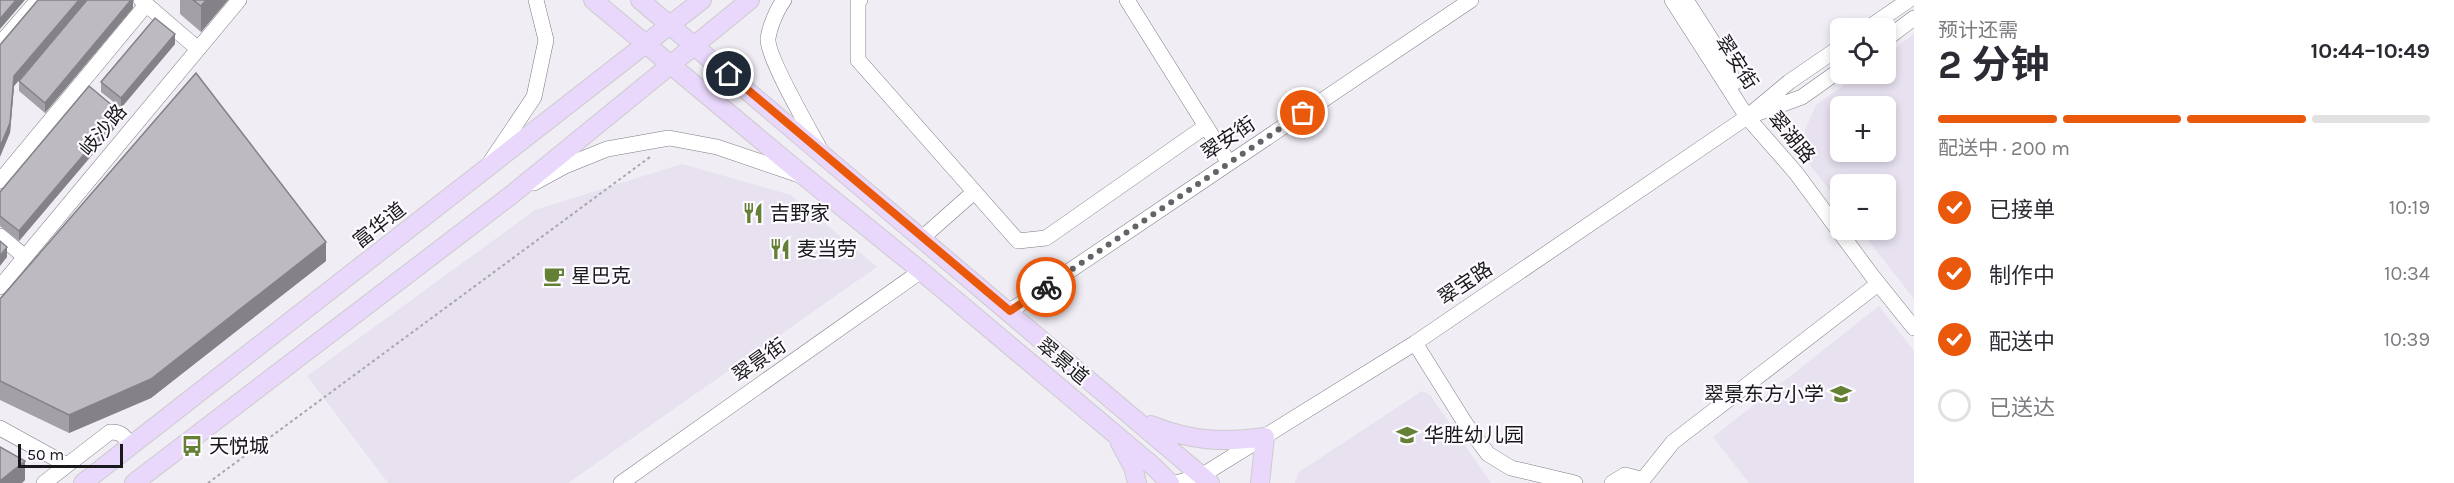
<!DOCTYPE html>
<html lang="zh">
<head>
<meta charset="utf-8">
<style>
  body { margin:0; font-family:Karla,"Noto Sans SC",sans-serif; background:#f2f2f3; color:#2b2b33; height:100vh; display:flex; flex-direction:column; font-size:22px; white-space:nowrap }
  * { box-sizing:border-box; margin:0 }
  p { font-size:20px; color:#7c7c81 }
  .icon { flex:none; width:33px; height:33px; fill:none; stroke:currentColor; stroke-width:2; stroke-linecap:round; stroke-linejoin:round }
  .map { position:relative; flex:1; overflow:hidden }
  .side { display:flex; flex-direction:column; background:#fff; width:540px }
  .side>* { flex:none }
  .controls { position:absolute; left:1830px; top:18px; display:grid; gap:12px }
  .controls a { display:grid; place-items:center; width:66px; height:66px; border-radius:9px; background:#fff; box-shadow:0 3px 9px #0003; font-size:30px }
  .scale { position:absolute; left:18px; bottom:15px; width:105px; box-sizing:border-box; padding-left:6px; border:3px solid #19181b; border-top:0; font-size:16px; line-height:21px; white-space:nowrap; color:#19181b; -webkit-text-stroke:4px #fdfbff; paint-order:stroke }
  .pin { position:absolute; display:grid; place-items:center; width:51px; height:51px; color:#fff; margin:-26px; border:3px solid #fff; border-radius:50%; box-shadow:0 2px 6px #0007 }
  .courier { position:absolute; display:grid; place-items:center; width:60px; height:60px; margin:-30px; border:4px solid #ea580c; border-radius:50%; background:#fff; color:#222; box-shadow:0 2px 8px #0007 }
  .head em { font-style:normal; font-weight:700 }
  .head div { display:flex; flex-direction:column-reverse }
  .head { display:flex; align-items:center; justify-content:space-between; height:102px; padding:0 24px }
  h1 { font-size:39px; font-weight:700; line-height:45px }
  .bar { display:grid; grid-template-columns:repeat(4,1fr); gap:9px 6px; align-content:center; height:72px; padding:0 24px }
  .bar i { height:8px; border-radius:4px; background:#e1e1e2 }
  .bar .selected { background:#ea580c }
  .bar p { grid-column:span 4 }
  ol { padding:0 24px; list-style:none }
  li { display:flex; align-items:center; gap:18px; height:66px }
  li p { margin-inline-start:auto }
  li .icon { padding:6px; border-radius:50%; background:#ea580c; color:#fff; stroke-width:4 }
  li:last-child { color:#7c7c81 }
  li i { width:33px; height:33px; border:3px solid #e1e1e2; border-radius:50% }
  main { display:flex; flex:1; min-height:0 }
  .map>svg:first-child { display:block }
  .built { fill:#e7e1f0; fill-rule:evenodd }
  .lines { fill:none; stroke-linecap:round; stroke-linejoin:round }
  .minor-casing { stroke:#7f7c83; stroke-width:16 }
  .major-casing { stroke:#cccccd; stroke-width:20 }
  .path { stroke:#a9a6ac; stroke-width:2; stroke-dasharray:3 3; stroke-linecap:butt }
  .minor { stroke:#fff; stroke-width:15 }
  .major { stroke:#e9d8fb; stroke-width:18 }
  .wall { fill:#a3a0a6 }
  .shaded-wall { fill:#848287 }
  .building { fill:#bdbac1; stroke:#848287; stroke-width:1.5 }
  .done { stroke:#656367; stroke-width:6; stroke-dasharray:0 10.8 }
  .route { stroke:#ea580c; stroke-width:8 }
  .labels { text-anchor:middle; stroke-width:4.5; stroke-linejoin:round; paint-order:stroke }
  .street-label { font-size:20px; fill:#19181b; stroke:#fdfbff }
  .poi-label { font-size:20px; fill:#19181b; stroke:#fdfbff; text-anchor:start }
</style>
</head>
<body>
<main>
<div class="map">
<svg width="1914" height="483" viewBox="0 0 1914 483">
  <rect width="100%" height="100%" fill="#f1edf5"/>
  <path class="built" d="M1914,34V299L1860,230H1886V184H1840V204L1804,157L1805,130L1816,105L1860,74H1886V55ZM1886,106V152H1840V106Z
    M682,164L791,195L877,267L568,483H388L307,376L535,210Z
    M1879,306L1914,351V483H1749L1713,437Z
    M1422,391L1430,395L1491,483H1295L1299,472Z"/>
  <g class="lines">
    <defs>
      <path id="minor" d="M141,0L198,49
        M784,0C777,9 770,26 768,38C766,56 811,132 821,151
        M860,0L858,2V60L1018,241L1046,238L1206,126
        M1127,0L1229,163
        M1672,0L1747,117L1796,173L1873,277L1914,328
        M1686,0L1725,61L1734,83
        M1868,28L1909,0
        M1886,39L1914,18
        M0,44L38,0
        M1840,47L1789,82L1747,117L1802,97L1840,70
        M491,161L534,97L546,40L536,0
        M0,181L146,5
        M534,183L565,166L607,149L669,138L717,147L799,175
        M0,236L25,257
        M922,238L974,192
        M0,287L239,0
        M1010,311L1471,0
        M1415,343L1465,423L1488,454L1511,468L1575,483
        M0,428L67,465
        M1641,482L1673,442L1878,284
        M44,483L110,432C121,431 125,437 131,446
        M621,483L921,271
        M1176,483L1201,476L1415,343L1747,117
        M1612,483L1625,475L1637,478L1642,483"/>
      <path id="major" d="M593,0L804,176L921,271L1154,467L1170,483
        M640,0L1210,483
        M1151,425C1191,441 1223,443 1265,437L1260,483
        M1120,443L1133,467L1137,483
        M83,483L702,0
        M134,483L510,196L750,0"/>
    </defs>
    <use href="#minor" class="minor-casing"/>
    <use href="#major" class="major-casing"/>
    <path class="path" d="M208,483L650,157"/>
    <use href="#minor" class="minor"/>
    <use href="#major" class="major"/>
  </g>
  <path class="wall" d="M133,0V8L45,113L19,91V81L54,40L14,86L10,133L0,45Z
    M180,0H228L201,32L180,14Z
    M175,44L121,108L101,92V82Z
    M120,122L19,241L0,226V192Z
    M326,261L151,398L69,433L0,400V299Z"/>
  <path class="shaded-wall" d="M16,0H25L0,29V19Z
    M79,0H88L14,86L10,133L0,157V147L14,76Z
    M131,0H133V8L45,113V103Z
    M206,0H228L201,32V6Z
    M175,34V44L121,108V98Z
    M120,112V122L19,241V231Z
    M326,242V261L151,398L69,433V415Z
    M7,247V257L0,266V256Z
    M25,461V480L22,483H0V481Z"/>
  <path class="building" d="M0,0H16L0,19Z
    M38,0H79L14,76L10,123L0,147V45Z
    M87,0H131L45,103L19,81Z
    M193,0H206L201,6Z
    M155,18L175,34L121,98L101,82Z
    M196,73L326,242L151,379L69,415L0,381V299Z
    M89,86L120,112L19,231L0,216V192Z
    M0,241L7,247L0,256Z
    M0,447L25,461L0,481Z"/>
  <g class="lines">
    <path class="done" d="M1046,287L1303,113"/>
    <path class="route" d="M729,74L1010,311L1046,287"/>
  </g>
  <defs>
    <symbol id="restaurant-bare" viewBox="-9 -9 18 18"><path d="M-5-6h1v4h1v-4h1v4h1v-4h1v5L-1.5 .5V6h-2V.5L-5-1ZM5-6V6H3V1.5H1.5Q1.5-4 5-6Z" fill="#648034" stroke="#fdfbff" stroke-width="2.5" paint-order="stroke"/></symbol>
    <symbol id="cafe-bare" viewBox="-9 -9 18 18"><path d="M-5.5-4.5H6V0H3Q3 3.5 0 3.5H-2.5Q-5.5 3.5-5.5 0ZM3-3.2v2h1.7v-2ZM-6 4.5H4V6H-6Z" fill="#648034" stroke="#fdfbff" stroke-width="2.5" paint-order="stroke"/></symbol>
    <symbol id="school-bare" viewBox="-9 -9 18 18"><path d="M0-5L7-2L0 1L-7-2ZM-4 1L0 2.5L4 1V4Q0 6-4 4Z" fill="#648034" stroke="#fdfbff" stroke-width="2.5" paint-order="stroke"/></symbol>
    <symbol id="bus-bare" viewBox="-9 -9 18 18"><path d="M-5-6H5V4H4V6H2V4H-2V6H-4V4H-5ZM-3.5-4V0h7V-4ZM-3.5 1.2v1.5H-2V1.2ZM2 1.2v1.5H3.5V1.2Z" fill="#648034" stroke="#fdfbff" stroke-width="2.5" paint-order="stroke"/></symbol>
  </defs>
  <g fill-rule="evenodd">
    <use href="#restaurant-bare" x="738" y="198" width="30" height="30"/>
    <use href="#restaurant-bare" x="765" y="234" width="30" height="30"/>
    <use href="#cafe-bare" x="539" y="261" width="30" height="30"/>
    <use href="#school-bare" x="1826" y="379" width="30" height="30"/>
    <use href="#school-bare" x="1392" y="420" width="30" height="30"/>
    <use href="#bus-bare" x="177" y="431" width="30" height="30"/>
  </g>
  <g class="labels">
    <g class="street-label">
      <text transform="translate(1737 62) rotate(57)" y="7">翠安街</text>
      <text transform="translate(103 130) rotate(-50)" y="7">岐沙路</text>
      <text transform="translate(1792 137) rotate(50)" y="7">翠湖路</text>
      <text transform="translate(1228 138) rotate(-34)" y="7">翠安街</text>
      <text transform="translate(379 225) rotate(-38)" y="7">富华道</text>
      <text transform="translate(1465 283) rotate(-34)" y="7">翠宝路</text>
      <text transform="translate(759 360) rotate(-35)" y="7">翠景街</text>
      <text transform="translate(1063 361) rotate(40)" y="7">翠景道</text>
    </g>
    <g class="poi-label">
      <text x="770" y="220">吉野家</text>
      <text x="797" y="256">麦当劳</text>
      <text x="571" y="283">星巴克</text>
      <text x="1824" y="401" text-anchor="end">翠景东方小学</text>
      <text x="1424" y="442">华胜幼儿园</text>
      <text x="209" y="453">天悦城</text>
    </g>
  </g>
</svg>
<div class="controls">
<a><svg class="icon" aria-label="locate" viewBox="0 0 24 24"><circle cx="12" cy="12" r="6"/><path d="M12 2v4M12 18v4M2 12h4M18 12h4"/></svg></a>
<a>+</a>
<a>−</a>
</div>
<div class="scale">50 m</div>
<div class="pin" style="left:1303px;top:113px;background:#ea580c"><svg class="icon" aria-label="bag" viewBox="0 0 24 24"><path d="M5 8h14l-1 12H6zM9 8a3 3 0 0 1 6 0"/></svg></div>
<div class="pin" style="left:729px;top:74px;background:#1f2937"><svg class="icon" aria-label="home" viewBox="0 0 24 24"><path d="M3 11l9-7 9 7M6 9v11h12V9"/></svg></div>
<div class="courier" style="left:1046px;top:287px"><svg class="icon" aria-label="bike" viewBox="0 0 24 24"><circle cx="6" cy="16" r="4"/><circle cx="18" cy="16" r="4"/><path d="M6 16l4-8h5l3 8M10 8l3 8H6M13 5h3"/></svg></div>
</div>
<section class="side">
<div class="head"><div><h1>2 分钟</h1><p>预计还需</p></div><em>10:44–10:49</em></div>
<div class="bar"><i class="selected"></i><i class="selected"></i><i class="selected"></i><i></i><p>配送中 · 200 m</p></div>
<ol>
<li><svg class="icon" aria-label="check" viewBox="0 0 24 24"><path d="M5 12l5 5 9-10"/></svg>已接单<p>10:19</p></li>
<li><svg class="icon" aria-label="check" viewBox="0 0 24 24"><path d="M5 12l5 5 9-10"/></svg>制作中<p>10:34</p></li>
<li><svg class="icon" aria-label="check" viewBox="0 0 24 24"><path d="M5 12l5 5 9-10"/></svg>配送中<p>10:39</p></li>
<li><i></i>已送达</li>
</ol>
</section>
</main>
</body>
</html>
